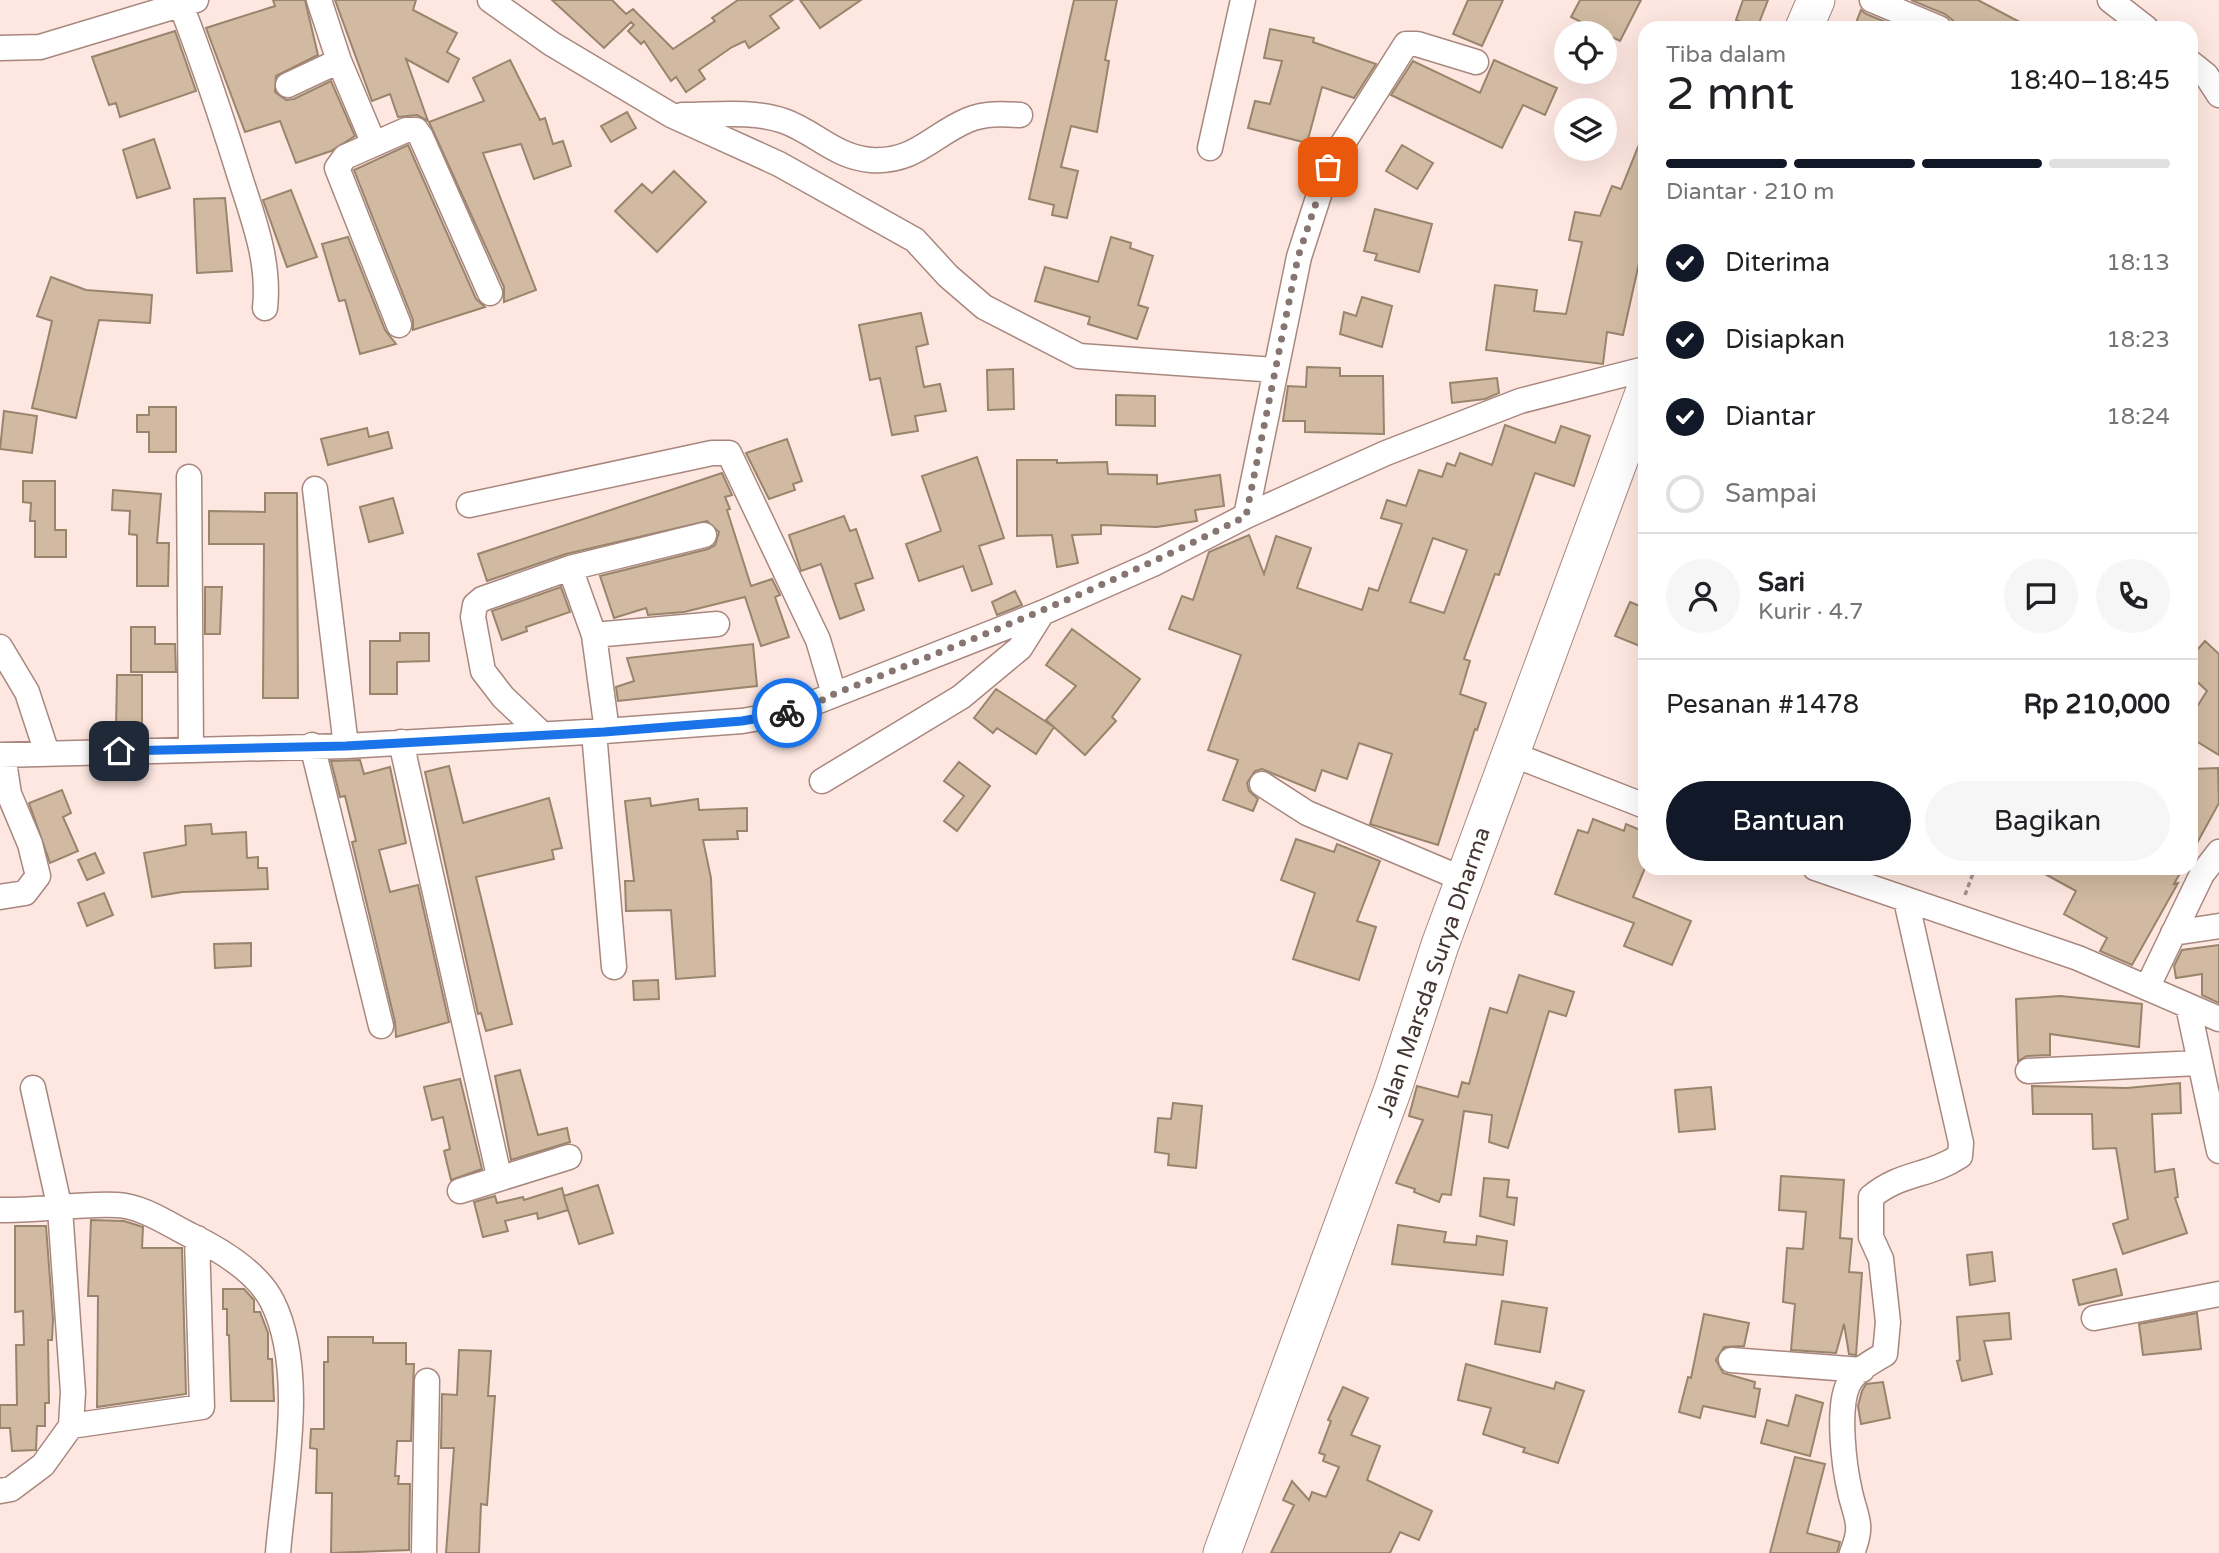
<!DOCTYPE html>
<html lang="id">
<head>
<meta charset="utf-8">
<style>
  body { margin:0; font-family:"Varela Round",sans-serif; background:#f6f6f6; color:#202124; height:100vh; display:flex; flex-direction:column; font-size:26px; white-space:nowrap }
  * { box-sizing:border-box; margin:0 }
  p { font-size:23px; color:#757577 }
  .icon { flex:none; width:38px; height:38px; fill:none; stroke:currentColor; stroke-width:2; stroke-linecap:round; stroke-linejoin:round }
  .map { position:relative; flex:1; overflow:hidden }
  .panel { position:absolute; left:1638px; top:21px; width:560px; height:854px; display:flex; flex-direction:column; background:#fff; border-radius:21px; box-shadow:0 7px 28px #0002 }
  .panel>* { flex:none }
  .fabs { position:absolute; left:1554px; top:21px; display:grid; gap:14px }
  .fabs a { display:grid; place-items:center; width:63px; height:63px; border-radius:50%; background:#fff; box-shadow:0 7px 28px #0002; font-size:35px }
  .pin { position:absolute; display:grid; place-items:center; width:60px; height:60px; color:#fff; margin:-30px; border-radius:14px; box-shadow:0 4px 10px #0006 }
  .courier { position:absolute; display:grid; place-items:center; width:70px; height:70px; margin:-35px; border:5px solid #1a73e8; border-radius:50%; background:#fff; color:#222; box-shadow:0 2px 9px #0007 }
  .summary em { font-style:normal; font-weight:600 }
  .summary div { display:flex; flex-direction:column-reverse }
  .summary { display:flex; align-items:center; justify-content:space-between; height:119px; padding:0 28px }
  h1 { font-size:46px; font-weight:600; line-height:52px }
  .bar { display:grid; grid-template-columns:repeat(4,1fr); gap:10px 7px; align-content:center; height:84px; padding:0 28px }
  .bar i { height:9px; border-radius:5px; background:#e0e0e0 }
  .bar .active { background:#111827 }
  .bar p { grid-column:span 4 }
  .line { display:flex; align-items:center; gap:18px; padding:0 28px; border-top:2px solid #e0e0e0 }
  .line div { flex:1 }
  .round { display:grid; place-items:center; flex:none; width:74px; height:74px; border-radius:37px; background:#f6f6f6 }
  ol { padding:0 28px; list-style:none }
  li { display:flex; align-items:center; gap:21px; height:77px }
  li p { margin-inline-start:auto }
  li .icon { padding:7px; border-radius:50%; background:#111827; color:#fff; stroke-width:4 }
  li:last-child { color:#757577 }
  li i { width:38px; height:38px; border:4px solid #e0e0e0; border-radius:50% }
  .cta { display:flex; gap:14px; margin-top:auto; padding:14px 28px }
  .cta a { flex:1; height:80px; border-radius:42px; background:#111827; color:#fff; font-size:28px; font-weight:600; line-height:80px; text-align:center }
  .cta a+a { background:#f6f6f6; color:#202124 }
  .map>svg:first-child { display:block }
  .building { fill:#d1baa1; stroke:#99846c; stroke-width:2; fill-rule:evenodd }
  .lines { fill:none; stroke-linecap:round; stroke-linejoin:round }
  .minor-casing { stroke:#a8877e; stroke-width:27 }
  .highway-casing { stroke:#a8877e; stroke-width:39 }
  .path { stroke:#a5928d; stroke-width:3.5; stroke-dasharray:5 3.5; stroke-linecap:butt }
  .minor { stroke:#fff; stroke-width:24 }
  .highway { stroke:#fff; stroke-width:37 }
  .done { stroke:#867570; stroke-width:7; stroke-dasharray:0 12.6 }
  .route { stroke:#1a73e8; stroke-width:9 }
  .labels { text-anchor:middle; stroke-width:6; stroke-linejoin:round; paint-order:stroke }
  .street-label { font-size:23px; fill:#453733; stroke:#fff }
</style>
</head>
<body>
<div class="map">
<svg width="2219" height="1553" viewBox="0 0 2219 1553">
  <rect width="100%" height="100%" fill="#fee7e1"/>
  <path class="building" d="M273,0H305L318,55L276,76L275,92L286,100L294,99L331,81L355,136L331,151L296,163L280,121L245,132L206,28L275,6Z
    M335,0H416L413,10L457,33L447,52L459,59L448,82L406,59L428,121L417,115L398,117L390,94L372,101Z
    M552,0H612L626,14L633,9L673,49L715,21L712,18L738,0H793L770,16L779,28L749,48L745,41L732,47L699,70L705,79L686,92L676,77L671,81L644,41L641,44L628,31L634,25L631,22L604,48Z
    M800,0H861L820,28Z
    M1074,0H1117L1105,60L1109,61L1097,132L1071,126L1061,167L1078,171L1067,218L1052,215L1054,205L1029,199Z
    M1468,0H1503L1482,46L1453,34Z
    M1580,0H1641L1620,41L1571,17Z
    M1743,0H1768L1757,28L1736,20Z
    M1911,0H1978L2031,28H1962L1945,14Z
    M1861,10L1866,14L1900,28H1854Z
    M1270,29L1314,38L1313,42L1376,64L1354,98L1322,87L1307,143L1248,128L1255,101L1270,104L1282,61L1264,58Z
    M175,31L196,91L120,117L116,103L109,105L92,57Z
    M510,60L540,120L545,118L553,144L563,141L571,166L534,179L521,144L483,153L536,290L504,302V287L429,122L484,101L473,78Z
    M1494,60L1557,88L1545,115L1523,105L1502,148L1391,95L1413,61L1480,93Z
    M627,112L636,128L611,142L601,126Z
    M1644,132L1645,236L1623,335L1607,332L1603,364L1486,350L1495,285L1537,290L1534,311L1566,314L1582,242L1569,240L1575,212L1600,216L1612,186L1621,189Z
    M154,139L170,188L137,198L123,150Z
    M408,145L476,299L485,307L413,330V320L354,170Z
    M1402,145L1433,163L1417,189L1386,171Z
    M674,171L706,202L657,252L615,211L642,184L652,193Z
    M291,190L317,257L287,267L263,200Z
    M225,198L232,271L197,273L194,199Z
    M1375,209L1432,224L1419,272L1375,260L1377,254L1364,251Z
    M348,237L385,330L396,344L360,354L345,300L339,301L322,244Z
    M1111,237L1131,243L1130,248L1153,256L1138,305L1148,308L1137,339L1088,324L1090,317L1035,301L1045,267L1098,282Z
    M51,277L86,290L152,295L150,323L99,320L76,418L32,408L52,321L37,316Z
    M1362,297L1392,306L1382,347L1340,334L1344,312L1356,316Z
    M921,313L928,344L916,347L924,387L940,384L946,411L915,416L918,431L892,435L880,378L870,380L859,325Z
    M1307,367L1340,368V376H1383L1384,434L1305,432V421H1283L1288,386L1306,387Z
    M1013,369L1014,409L988,410L987,370Z
    M1497,378L1499,393L1485,399L1452,403L1450,383Z
    M1116,395L1155,396V426L1116,425Z
    M149,407H176V452H149V432H137V415H149Z
    M4,411L37,416L32,453L0,449Z
    M1505,425L1555,443L1561,426L1590,436L1574,486L1535,473L1499,575L1495,574L1464,659L1470,661L1460,694L1486,703L1477,730L1475,729L1438,845L1370,824L1392,754L1359,743L1347,779L1322,770L1315,791L1262,769L1255,771L1247,783L1249,791L1258,799L1253,811L1223,800L1238,760L1208,750L1241,655L1169,629L1182,596L1193,600L1209,552L1249,535L1264,574L1276,536L1311,548L1297,588L1362,610L1369,588L1378,591L1402,524L1381,518L1387,500L1406,506L1419,470L1442,477L1447,463L1455,466L1460,453L1492,465ZM1433,538L1467,550L1444,613L1410,602Z
    M367,428L369,437L388,432L392,448L328,465L321,439Z
    M787,439L802,481L793,484L795,490L769,499L746,453Z
    M977,457L1004,538L979,546L992,584L972,591L963,566L919,581L906,544L941,531L922,476Z
    M1017,460H1057V463L1107,462L1108,474L1157,475V484L1220,475L1224,506L1195,510L1197,521L1157,527L1101,525V534L1072,535L1078,563L1057,567L1052,535L1017,536Z
    M722,473L732,495L725,497L730,509L727,510L751,586L772,579L780,595L775,597L789,637L761,646L745,597L684,612L648,615L646,608L614,618L600,576L708,549L715,545L719,532L707,521L566,554L487,581L478,554Z
    M23,481H55V530H66V557H35V521H30L31,503L23,502Z
    M113,490L161,494L157,543H169L168,586H137V535L129,534L130,511L112,510Z
    M265,493H297L298,698H263L264,544H209V511L265,512Z
    M393,498L403,533L369,542L360,507Z
    M844,516L850,531L856,529L873,578L855,584L864,610L840,619L821,564L801,571L789,535Z
    M205,587H222L220,634H205Z
    M561,587L570,612L526,627L527,631L502,640L492,611Z
    M1015,591L1022,605L997,615L992,602Z
    M1630,602L1645,608V648L1615,636Z
    M131,627H155V644H175L176,672H131Z
    M1072,629L1140,679L1112,717L1116,721L1085,755L1046,720L1076,686L1046,665Z
    M400,633H429V661L397,662V694H370V641H400Z
    M2205,641L2219,654V755L2191,738V716L2207,691L2191,676V657Z
    M753,644L757,686L618,701L616,687L634,681L627,658Z
    M117,675H142V728H116Z
    M996,689L1054,727L1036,754L997,728L993,733L974,718Z
    M360,760L364,774L390,767L406,843L379,850L390,892L418,885L449,1022L396,1037L395,1022L352,842L356,841L345,796L340,797L331,761Z
    M959,762L990,786L957,831L944,821L964,796L944,781Z
    M449,766L463,823L549,798L562,848L552,850L554,859L476,877L512,1024L486,1031L481,1013L478,1014L425,772Z
    M2218,768L2219,803L2191,854V769Z
    M62,790L71,813L63,817L78,851L50,863L29,803Z
    M650,798L651,806L698,799L699,810L747,808V831H737L738,839L703,840L711,878L715,976L676,979L671,910L626,911L625,881H634L625,801Z
    M1593,819L1624,831L1626,824L1645,832V868L1633,897L1691,921L1672,965L1624,946L1634,923L1555,894L1578,830L1588,833Z
    M211,824L212,834L246,832L247,858L258,857V868H267L268,889L182,892L152,897L144,853L186,845L185,826Z
    M1296,839L1334,852L1337,844L1380,861L1357,921L1376,927L1359,980L1293,959L1315,893L1281,880Z
    M95,853L104,873L87,880L78,860Z
    M2034,868H2183L2174,884L2178,883L2132,965L2100,951L2107,938L2064,914L2076,891Z
    M104,893L113,915L87,926L78,903Z
    M251,943V966L215,968L214,944Z
    M2219,945V1003L2202,995V974L2176,978L2174,966L2182,950Z
    M1519,975L1574,992L1566,1016L1549,1011L1508,1148L1489,1142L1492,1115L1464,1111L1451,1195L1442,1194L1439,1202L1414,1192L1415,1189L1396,1183L1423,1120L1409,1116L1417,1086L1458,1097L1462,1082L1469,1084L1490,1008L1507,1013Z
    M658,980L659,999L634,1000L633,981Z
    M2060,996L2142,1004L2139,1047L2050,1034V1055L2027,1056L2018,1061L2016,999Z
    M520,1070L538,1135L567,1128L570,1142L511,1160L495,1076Z
    M460,1079L482,1169L451,1180L444,1151L450,1149L443,1117L432,1120L424,1087Z
    M2180,1083L2181,1113L2152,1114L2155,1172L2174,1169L2178,1197L2175,1198L2187,1233L2123,1254L2113,1224L2128,1219L2116,1148L2093,1149L2092,1114H2033L2032,1086L2127,1088Z
    M1711,1087L1715,1129L1679,1132L1675,1090Z
    M1173,1103L1202,1106L1196,1168L1168,1165L1169,1154L1155,1152L1158,1118L1171,1119Z
    M1781,1176L1844,1180L1840,1238L1852,1239L1849,1272L1862,1273L1856,1355L1849,1354L1844,1324L1836,1353L1791,1350L1795,1304L1783,1302L1787,1248L1803,1249L1806,1212L1779,1210Z
    M1484,1178L1509,1180L1507,1197L1517,1198L1514,1225L1480,1216Z
    M598,1185L613,1233L579,1244L564,1197L568,1210L538,1219L537,1213L505,1221L508,1231L483,1237L474,1202L495,1196L497,1203L523,1197L524,1200L562,1188L564,1196Z
    M91,1220L124,1221L143,1227L142,1248H182L186,1394L97,1407L98,1296H88Z
    M1398,1225L1446,1232L1444,1242L1476,1245L1477,1236L1507,1241L1503,1275L1392,1264Z
    M15,1226H46L53,1319L52,1340H48L49,1403H45V1426H37L36,1450L12,1451L10,1428H0V1405H17L16,1345H24L23,1311L15,1312Z
    M1992,1252L1995,1281L1970,1285L1967,1255Z
    M2116,1269L2122,1295L2079,1305L2073,1280Z
    M223,1289H244L254,1300V1312H260L268,1333V1359H272L274,1401H231L229,1335H227V1309H223Z
    M1502,1301L1547,1308L1540,1352L1495,1344Z
    M2009,1313L2011,1339L1984,1341L1992,1374L1962,1381L1957,1361L1960,1360L1957,1317Z
    M2197,1313L2201,1349L2143,1355L2139,1324Z
    M1704,1314L1749,1323L1744,1346L1724,1347L1716,1360L1723,1373L1755,1382L1754,1388L1760,1389L1755,1417L1703,1406L1700,1418L1679,1412L1688,1377L1691,1378Z
    M328,1337H373V1343H406V1364H414L411,1441H397L395,1476H399L398,1484H410L409,1550L331,1553L332,1493H316L317,1449L310,1448L311,1429H324V1362H328Z
    M459,1350L491,1351L488,1396H495L487,1505L481,1504L479,1553H446L454,1448H441L442,1394L457,1395Z
    M1466,1364L1554,1389L1556,1382L1584,1391L1558,1463L1523,1452L1525,1448L1483,1434L1491,1408L1458,1400Z
    M1883,1382L1890,1418L1861,1424L1858,1406L1862,1391L1866,1384Z
    M1343,1387L1368,1398L1351,1435L1380,1446L1367,1480L1432,1511L1419,1540L1400,1532L1390,1553H1271L1294,1505L1283,1500L1292,1481L1309,1500L1312,1492L1326,1497L1339,1467L1323,1461L1325,1455L1319,1453L1331,1421L1328,1420Z
    M1796,1395L1823,1403L1810,1456L1761,1443L1767,1420L1788,1426Z
    M1795,1457L1825,1464L1807,1533L1840,1542L1837,1553H1770Z"/>
  <g class="lines">
    <defs>
      <path id="minor" d="M319,0L339,61L374,144
        M490,0L552,44L671,115L779,164L915,240L948,276L984,307L1079,356L1275,370
        M1872,0L1939,28
        M2110,0L2146,28
        M181,5C203,62 222,119 240,177C254,221 270,262 265,308
        M0,48L40,47L196,0
        M2191,63L2206,75L2219,95
        M288,85L339,61
        M682,115C714,115 753,110 784,121C815,132 835,157 871,160C915,163 932,135 968,120C985,113 1002,114 1020,115
        M1210,148L1243,0
        M399,325L337,168L345,157L406,130H416L421,137L490,293
        M189,477L191,748
        M315,489L346,746
        M469,505L712,453H729L818,640L834,694
        M1246,516L1299,257L1328,167L1406,44H1417L1476,62
        M570,568L594,635L607,731
        M594,635L717,624
        M0,647L27,692L47,753
        M594,732L614,967
        M542,734L503,697L483,671L473,617L475,605L482,599L570,568L704,535
        M401,742L499,1176
        M312,745L381,1026
        M1509,753L1645,806
        M0,755L346,746L604,731L742,721L788,713L1042,613L1153,564L1246,516L1386,453L1520,401L1645,369
        M822,781L961,697L1020,648L1042,613
        M1262,784L1307,813L1465,880
        M1815,868L2078,958L2219,1019
        M0,897L25,893L38,876L30,844L9,794L3,755
        M2173,933L2219,926
        M2147,988L2202,874L2219,852
        M2188,1006L2219,1151
        M2028,1071L2199,1063
        M460,1191L569,1157
        M0,1210C39,1211 78,1203 117,1205C142,1206 168,1224 190,1235C219,1249 257,1272 272,1301C307,1370 284,1478 278,1553
        M2094,1318L2219,1294
        M1731,1360L1862,1370
        M71,1426L202,1407L197,1238
        M0,1491L11,1489L43,1465L71,1426L73,1392L60,1209L33,1088
        M424,1553L427,1381
        M1852,1553C1864,1524 1856,1519 1850,1492C1844,1466 1837,1409 1848,1385C1855,1370 1872,1362 1885,1354L1888,1322L1881,1259L1871,1237V1197C1901,1172 1928,1177 1960,1156L1961,1143L1906,900"/>
      <path id="highway" d="M1804,28L1816,0
        M1222,1553L1393,1089L1440,945L1645,390"/>
    </defs>
    <use href="#minor" class="minor-casing"/>
    <use href="#highway" class="highway-casing"/>
    <path class="path" d="M1965,895L1975,868"/>
    <use href="#minor" class="minor"/>
    <use href="#highway" class="highway"/>
  </g>
  <g class="lines">
    <path class="done" d="M787,713L815,704L834,694C974,639 1112,585 1246,516L1298,257L1328,167"/>
    <path class="route" d="M119,751L346,746L604,732L742,721L787,713"/>
  </g>
  <g class="labels">
    <g class="street-label">
      <text transform="translate(1433 972) rotate(-71)" y="8">Jalan Marsda Surya Dharma</text>
    </g>
  </g>
</svg>
<div class="fabs">
<a><svg class="icon" aria-label="locate" viewBox="0 0 24 24"><circle cx="12" cy="12" r="6"/><path d="M12 2v4M12 18v4M2 12h4M18 12h4"/></svg></a>
<a><svg class="icon" aria-label="layers" viewBox="0 0 24 24"><path d="M12 4l9 5-9 5-9-5zM3 14l9 5 9-5"/></svg></a>
</div>
<div class="pin" style="left:1328px;top:167px;background:#ea580c"><svg class="icon" aria-label="bag" viewBox="0 0 24 24"><path d="M5 8h14l-1 12H6zM9 8a3 3 0 0 1 6 0"/></svg></div>
<div class="pin" style="left:119px;top:751px;background:#1f2937"><svg class="icon" aria-label="home" viewBox="0 0 24 24"><path d="M3 11l9-7 9 7M6 9v11h12V9"/></svg></div>
<div class="courier" style="left:787px;top:713px"><svg class="icon" aria-label="bike" viewBox="0 0 24 24"><circle cx="6" cy="16" r="4"/><circle cx="18" cy="16" r="4"/><path d="M6 16l4-8h5l3 8M10 8l3 8H6M13 5h3"/></svg></div>
<section class="panel">
<div class="summary"><div><h1>2 mnt</h1><p>Tiba dalam</p></div><em>18:40–18:45</em></div>
<div class="bar"><i class="active"></i><i class="active"></i><i class="active"></i><i></i><p>Diantar · 210 m</p></div>
<ol>
<li><svg class="icon" aria-label="check" viewBox="0 0 24 24"><path d="M5 12l5 5 9-10"/></svg>Diterima<p>18:13</p></li>
<li><svg class="icon" aria-label="check" viewBox="0 0 24 24"><path d="M5 12l5 5 9-10"/></svg>Disiapkan<p>18:23</p></li>
<li><svg class="icon" aria-label="check" viewBox="0 0 24 24"><path d="M5 12l5 5 9-10"/></svg>Diantar<p>18:24</p></li>
<li><i></i>Sampai</li>
</ol>
<div class="line" style="height:126px"><a class="round"><svg class="icon" aria-label="person" viewBox="0 0 24 24"><circle cx="12" cy="8" r="4"/><path d="M4 21q1-7 8-7t8 7"/></svg></a><div><b>Sari</b><p>Kurir · 4.7</p></div><a class="round"><svg class="icon" aria-label="chat" viewBox="0 0 24 24"><path d="M4 5h16v11H9l-5 4z"/></svg></a><a class="round"><svg class="icon" aria-label="phone" viewBox="0 0 24 24"><path d="M5 4h4l2 5-3 2q2 4 5 5l2-3 5 2v4C11 20 4 13 5 4z"/></svg></a></div>
<div class="line" style="height:91px"><div>Pesanan #1478</div><b>Rp 210,000</b></div>
<div class="cta"><a>Bantuan</a><a>Bagikan</a></div>
</section>
</div>
</body>
</html>
